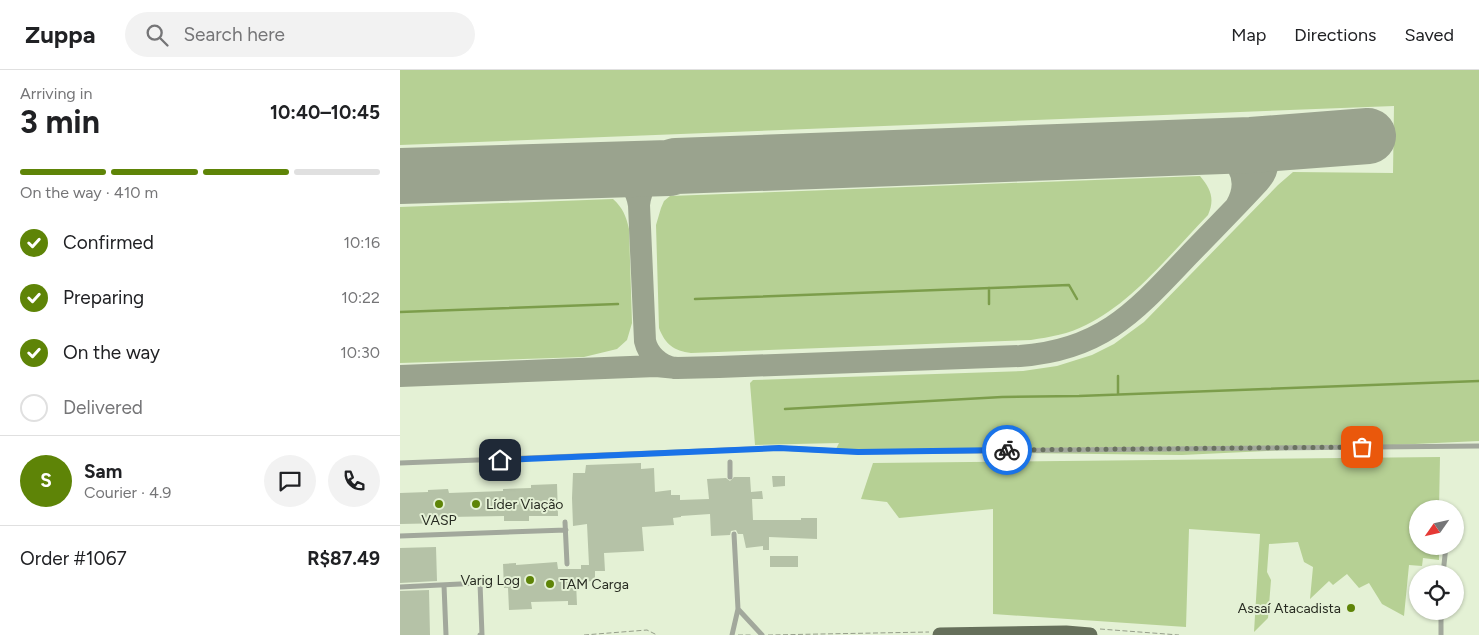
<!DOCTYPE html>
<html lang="en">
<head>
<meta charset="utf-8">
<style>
  body { margin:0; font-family:Figtree,sans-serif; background:#f2f2f2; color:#202124; height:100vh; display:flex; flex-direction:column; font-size:19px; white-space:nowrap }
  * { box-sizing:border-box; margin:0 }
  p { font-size:16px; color:#757577 }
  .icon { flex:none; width:28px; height:28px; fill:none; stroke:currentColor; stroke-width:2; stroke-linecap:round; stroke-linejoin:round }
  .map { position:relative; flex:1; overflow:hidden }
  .details { display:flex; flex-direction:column; background:#fff; width:400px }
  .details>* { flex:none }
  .needle { width:32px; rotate:236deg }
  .fabs { position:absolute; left:1009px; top:430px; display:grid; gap:10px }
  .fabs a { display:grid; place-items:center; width:55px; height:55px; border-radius:50%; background:#fff; box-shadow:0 1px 4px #0004; font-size:25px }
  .pin { position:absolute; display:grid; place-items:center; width:42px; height:42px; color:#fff; margin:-21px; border-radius:10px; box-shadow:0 2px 8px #0006 }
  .courier { position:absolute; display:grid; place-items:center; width:50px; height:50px; margin:-25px; border:4px solid #1a73e8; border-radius:50%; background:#fff; color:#222; box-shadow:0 1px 6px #0007 }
  .summary em { font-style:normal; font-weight:700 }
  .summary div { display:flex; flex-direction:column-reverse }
  .summary { display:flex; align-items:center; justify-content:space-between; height:85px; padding:0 20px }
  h1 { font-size:32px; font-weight:700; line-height:38px }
  .bar { display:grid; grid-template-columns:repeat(4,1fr); gap:8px 5px; align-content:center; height:60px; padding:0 20px }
  .bar i { height:6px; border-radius:4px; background:#e0e0e0 }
  .bar .on { background:#5e8407 }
  .bar p { grid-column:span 4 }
  .line { display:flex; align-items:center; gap:12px; padding:0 20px; border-top:1px solid #e0e0e0 }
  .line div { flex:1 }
  .round { display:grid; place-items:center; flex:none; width:52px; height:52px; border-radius:26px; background:#f2f2f2 }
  ol { padding:0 20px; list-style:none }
  li { display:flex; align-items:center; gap:15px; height:55px }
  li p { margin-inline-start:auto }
  li .icon { padding:5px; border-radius:50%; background:#5e8407; color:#fff; stroke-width:4 }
  li:last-child { color:#757577 }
  li i { width:28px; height:28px; border:2px solid #e0e0e0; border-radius:50% }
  header { display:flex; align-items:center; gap:30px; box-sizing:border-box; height:70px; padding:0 25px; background:#fff; border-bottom:1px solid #e0e0e0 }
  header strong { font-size:24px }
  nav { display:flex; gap:28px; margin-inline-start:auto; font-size:18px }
  .search { width:350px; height:45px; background:#f2f2f2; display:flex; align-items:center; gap:12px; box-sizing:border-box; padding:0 18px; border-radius:28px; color:#757577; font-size:19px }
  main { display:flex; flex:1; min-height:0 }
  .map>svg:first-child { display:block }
  .green { fill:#b6d094 }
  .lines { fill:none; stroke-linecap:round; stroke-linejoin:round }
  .stream { stroke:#7c9d4b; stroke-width:2.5 }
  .taxiway { stroke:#9aa38e; stroke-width:22 }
  .runway { stroke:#9aa38e; stroke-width:56 }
  .building { fill:#b5c2a7 }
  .path { stroke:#959e8a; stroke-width:1; stroke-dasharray:5 2.5; stroke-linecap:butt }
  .lane { stroke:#a2a89c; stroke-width:5 }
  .primary { stroke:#66705b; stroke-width:15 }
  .done { stroke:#6a7161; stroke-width:5; stroke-dasharray:0 9 }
  .route { stroke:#1a73e8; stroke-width:6 }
  .poi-dot { fill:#5e8407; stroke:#e4f1d5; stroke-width:2 }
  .labels { text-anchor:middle; stroke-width:4; stroke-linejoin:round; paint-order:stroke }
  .poi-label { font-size:14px; fill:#282c22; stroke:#e4f1d5; text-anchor:start }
</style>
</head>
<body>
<header>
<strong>Zuppa</strong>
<div class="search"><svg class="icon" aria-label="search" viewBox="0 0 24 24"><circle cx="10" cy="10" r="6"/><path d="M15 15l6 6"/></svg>Search here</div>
<nav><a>Map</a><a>Directions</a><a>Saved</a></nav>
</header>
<main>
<section class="details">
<div class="summary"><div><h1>3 min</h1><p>Arriving in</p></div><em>10:40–10:45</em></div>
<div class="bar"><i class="on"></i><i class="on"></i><i class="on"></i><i></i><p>On the way · 410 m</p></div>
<ol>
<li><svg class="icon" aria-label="check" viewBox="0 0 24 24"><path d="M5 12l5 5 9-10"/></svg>Confirmed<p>10:16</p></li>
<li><svg class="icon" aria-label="check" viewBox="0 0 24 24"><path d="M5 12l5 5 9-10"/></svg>Preparing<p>10:22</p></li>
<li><svg class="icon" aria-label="check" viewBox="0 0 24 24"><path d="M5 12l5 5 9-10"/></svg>On the way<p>10:30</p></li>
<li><i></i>Delivered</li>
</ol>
<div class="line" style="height:90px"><b class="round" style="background:#5e8407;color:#fff">S</b><div><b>Sam</b><p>Courier · 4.9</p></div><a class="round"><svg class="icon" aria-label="chat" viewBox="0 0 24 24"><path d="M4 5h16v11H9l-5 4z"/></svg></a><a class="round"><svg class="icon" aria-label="phone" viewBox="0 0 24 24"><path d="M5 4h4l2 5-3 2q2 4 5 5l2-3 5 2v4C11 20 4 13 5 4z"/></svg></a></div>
<div class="line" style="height:65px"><div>Order #1067</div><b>R$87.49</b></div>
</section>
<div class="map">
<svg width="1079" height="565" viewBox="0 0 1079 565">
  <rect width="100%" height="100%" fill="#e4f1d5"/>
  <path class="green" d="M0,0H1079V371L782,385L435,381L439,373L355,375L350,313L353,310L623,301L657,296L692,285L714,274L744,252L878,115L893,102L993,103L994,36L0,75Z
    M800,106C811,119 815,129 808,145C772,182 732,233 686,255C669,264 650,267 631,270L291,283C274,281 265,274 259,258L256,155L261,138L264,131L270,126Z
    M213,129C223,138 226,146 229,159L232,253L227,270L217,279L184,287L0,293V137Z
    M1040,387L1039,439H1018V476H1039V490L1023,488L1022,496L1009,495L1004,546L982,534L969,513L959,518L947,504L933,515L929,511L910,529L913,497L904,492L898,472L869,474L867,502L871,510L868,548L854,562L860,464L789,459L786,557L593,544V439L499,448L487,432L461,429L473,393Z"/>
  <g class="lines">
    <path class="stream" d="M589,218V234
      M295,229L669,215L677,229
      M0,242L218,234
      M718,306V324
      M385,339L602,327L679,326L1079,311"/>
    <path class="taxiway" d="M804,76C835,81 853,107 836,136
      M211,98C226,108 236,116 239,135
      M269,98C251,105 241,115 239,135L245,271C248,284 259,295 274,298
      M0,306L256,296L277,298L319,297L620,286C702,280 735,242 788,186C812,161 836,137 859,112C873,96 867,86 851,75"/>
    <path class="runway" d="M0,106L269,98L276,96L851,75L968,66"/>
  </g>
  <path class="building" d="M241,393V399L254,398L255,422L271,420V425H280V430L309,429L307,409L326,408L330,411L334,407H350L351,422L362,421L363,429H352L353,450H401V448H417V469L369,467V480H363V476L346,478L343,464H338L336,460L331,461L330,465L311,466L310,444L281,446V447L273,448L274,455L242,457L244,481L204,483L205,501H195V511L176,512L177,535H168V531L131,532L132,539L109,540L108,518H104L103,494L116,493V495L157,492L158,499H181V495H189L187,454L173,456L172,428L173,403H185L186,395Z
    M372,406H385V416L373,417Z
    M157,414L158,446H129V451H104V446L49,447L50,453L0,454V423L28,422V420L48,419L49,423L103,421V419L131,418V415Z
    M36,477L37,511L0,513V478Z
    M370,486H398V497H370Z
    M29,520L30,565H0V521Z"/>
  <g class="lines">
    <path class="path" d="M700,559L779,565
      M184,565L247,560L257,565
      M338,565H352
      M368,565L529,562"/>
    <path class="lane" d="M330,392V407
      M0,393L379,378L458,382L1079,376
      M165,452L167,494
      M0,466L166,460
      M1043,504L1046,476
      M44,515L46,565
      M0,517L80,513L82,565H80
      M338,539L362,565
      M1041,541V565
      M332,565L338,539L334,464"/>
    <path class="primary" d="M540,565L666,563L690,565"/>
  </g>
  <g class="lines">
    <path class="done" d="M607,380L962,377"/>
    <path class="route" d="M100,390L379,378L458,382L607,380"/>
  </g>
  <g class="poi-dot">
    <circle cx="39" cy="434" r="5"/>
    <circle cx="76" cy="434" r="5"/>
    <circle cx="130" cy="510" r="5"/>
    <circle cx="150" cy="514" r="5"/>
    <circle cx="951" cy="538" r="5"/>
  </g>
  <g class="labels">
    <g class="poi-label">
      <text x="86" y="439">Líder Viação</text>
      <text x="39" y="455" text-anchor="middle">VASP</text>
      <text x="120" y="515" text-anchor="end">Varig Log</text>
      <text x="160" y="519">TAM Carga</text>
      <text x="941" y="543" text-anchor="end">Assaí Atacadista</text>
    </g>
  </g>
</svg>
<div class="fabs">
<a><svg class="needle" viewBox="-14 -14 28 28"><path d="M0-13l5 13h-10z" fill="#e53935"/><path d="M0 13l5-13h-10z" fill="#757577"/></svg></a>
<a><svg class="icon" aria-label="locate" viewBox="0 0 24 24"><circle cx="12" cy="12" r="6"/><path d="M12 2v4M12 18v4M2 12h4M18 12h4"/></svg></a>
</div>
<div class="pin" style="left:962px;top:377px;background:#ea580c"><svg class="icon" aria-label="bag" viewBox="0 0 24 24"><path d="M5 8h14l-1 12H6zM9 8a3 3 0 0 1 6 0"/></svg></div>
<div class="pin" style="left:100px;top:390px;background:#1f2937"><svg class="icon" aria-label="home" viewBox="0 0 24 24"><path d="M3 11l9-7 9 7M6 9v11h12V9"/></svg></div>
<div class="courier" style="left:607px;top:380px"><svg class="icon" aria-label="bike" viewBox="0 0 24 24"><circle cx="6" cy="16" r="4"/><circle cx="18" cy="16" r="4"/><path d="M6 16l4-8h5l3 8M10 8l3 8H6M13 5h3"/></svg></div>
</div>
</main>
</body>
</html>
